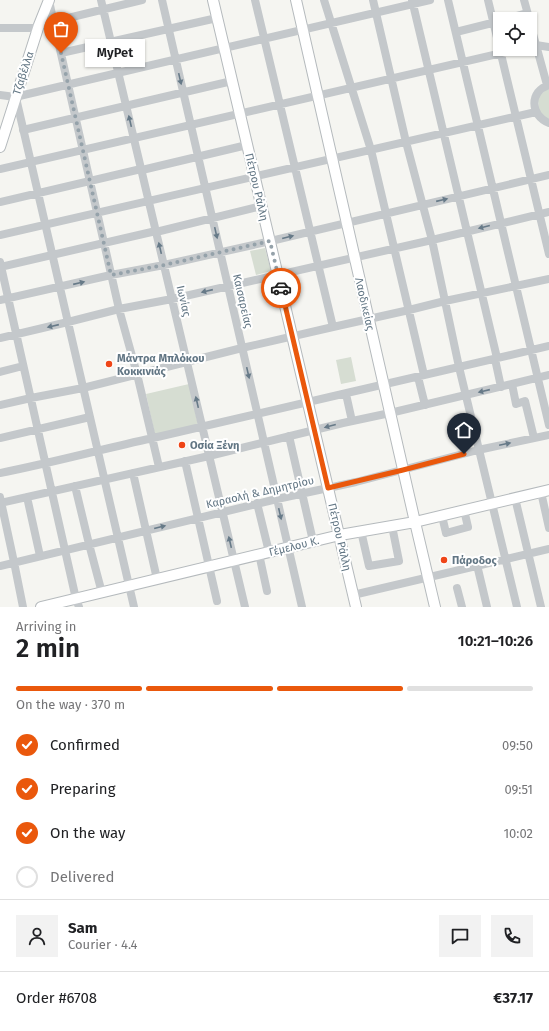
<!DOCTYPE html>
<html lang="en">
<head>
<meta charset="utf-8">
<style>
  body { margin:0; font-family:"Fira Sans",sans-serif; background:#f2f2f2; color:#202124; height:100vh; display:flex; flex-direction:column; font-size:15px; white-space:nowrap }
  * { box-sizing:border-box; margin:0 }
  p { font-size:13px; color:#757577 }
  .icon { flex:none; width:22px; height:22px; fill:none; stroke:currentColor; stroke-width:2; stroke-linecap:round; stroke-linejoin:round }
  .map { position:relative; height:607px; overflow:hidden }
  .side { display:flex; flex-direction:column; background:#fff; flex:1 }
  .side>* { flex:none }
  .buttons { position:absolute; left:493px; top:12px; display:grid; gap:8px }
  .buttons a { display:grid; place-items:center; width:44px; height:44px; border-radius:0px; background:#fff; box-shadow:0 1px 3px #0004; font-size:20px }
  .pin { position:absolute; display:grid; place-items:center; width:34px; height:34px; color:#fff; margin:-41px -17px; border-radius:50% 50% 50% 0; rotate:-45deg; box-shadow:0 0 4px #0007 }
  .pin .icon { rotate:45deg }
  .courier { position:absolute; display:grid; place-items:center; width:40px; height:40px; margin:-20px; border:3px solid #ea580c; border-radius:50%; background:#fff; color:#222; box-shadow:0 1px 5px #0007 }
  .bubble { position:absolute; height:28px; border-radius:0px; background:#fff; box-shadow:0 1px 3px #0004; font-size:13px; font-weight:600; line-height:28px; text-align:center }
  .headline em { font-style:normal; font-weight:600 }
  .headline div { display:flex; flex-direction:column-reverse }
  .headline { display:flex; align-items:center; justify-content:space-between; height:68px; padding:0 16px }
  h1 { font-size:26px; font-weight:600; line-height:30px }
  .bar { display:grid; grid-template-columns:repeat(4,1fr); gap:6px 4px; align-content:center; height:48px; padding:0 16px }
  .bar i { height:5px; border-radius:3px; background:#e0e0e0 }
  .bar .current { background:#ea580c }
  .bar p { grid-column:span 4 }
  .line { display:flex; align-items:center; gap:10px; padding:0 16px; border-top:1px solid #e0e0e0 }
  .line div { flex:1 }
  .round { display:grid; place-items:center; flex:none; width:42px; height:42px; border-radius:0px; background:#f2f2f2 }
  ol { padding:0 16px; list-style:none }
  li { display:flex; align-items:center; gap:12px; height:44px }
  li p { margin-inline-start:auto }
  li .icon { padding:4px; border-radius:50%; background:#ea580c; color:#fff; stroke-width:4 }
  li:last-child { color:#757577 }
  li i { width:22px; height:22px; border:2px solid #e0e0e0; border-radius:50% }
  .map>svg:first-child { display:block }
  .green { fill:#d6ddd2 }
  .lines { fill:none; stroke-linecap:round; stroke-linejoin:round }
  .major-casing { stroke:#b5babd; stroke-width:12 }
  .minor { stroke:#c4c8cb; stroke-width:8 }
  .major { stroke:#fff; stroke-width:10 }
  .oneway { fill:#677a88 }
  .done { stroke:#95a2aa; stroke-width:4; stroke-dasharray:0 7.2 }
  .route { stroke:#ea580c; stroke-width:5 }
  .poi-dot { fill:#ef4517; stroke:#fff; stroke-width:1.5 }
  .labels { text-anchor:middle; stroke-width:4; stroke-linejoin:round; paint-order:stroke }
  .street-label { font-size:11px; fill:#627684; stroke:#fff }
  .poi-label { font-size:11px; font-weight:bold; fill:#627684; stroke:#fff; text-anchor:start }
</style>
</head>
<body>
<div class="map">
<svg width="549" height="607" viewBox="0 0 549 607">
  <rect width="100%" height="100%" fill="#f5f5f1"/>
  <path class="green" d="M549,87V121L539,114L538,97Z
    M265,248L271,271L256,275L250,251Z
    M351,357L356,381L341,384L336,360Z
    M189,384L198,425L155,435L146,394Z"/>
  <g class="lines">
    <defs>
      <path id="major" d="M213,0L356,607
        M296,0L415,522L435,607
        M0,147L39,25L49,0
        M41,607L340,535L415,522L549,490"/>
    </defs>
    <use href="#major" class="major-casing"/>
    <path class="minor" d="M101,0L245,607
      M162,0L302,607
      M255,0L333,327
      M324,0L371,150L424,375
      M373,0L406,142L432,240L459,367L517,607
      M412,0L497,358
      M448,0L549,425
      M488,0L549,254
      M524,0L529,18
      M49,1L119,309L137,374L159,467
      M506,19L527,13
      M530,23L547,85
      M39,25L142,0
      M0,28H38
      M456,32L500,21
      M530,46L536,45L549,47
      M61,53L217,18
      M549,85C529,91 530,116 549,123
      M0,95L15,97L430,0
      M16,98L134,607
      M23,130L232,81
      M0,169L519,49
      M142,170L247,145
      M0,202L141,169
      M156,232L262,206
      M0,235L536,112
      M0,262L76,599L79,607
      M0,267L156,231
      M0,300L111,275L164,265L275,240L549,175
      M0,338L68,322L119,309L172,299L432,240L549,212
      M495,359L501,387
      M0,372L23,366
      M418,377L425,405
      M512,384L516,404L525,401L534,438
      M346,394L352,421
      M0,405L31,398L83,388L242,348L333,327L409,310L445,301L549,279
      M289,436L313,541
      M0,438L90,417
      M185,461L217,601
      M0,473C51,463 102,449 153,438C285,407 417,377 549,346
      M133,473L157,579
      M75,486L89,544L102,593
      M541,492L549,528
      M0,497L14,562L23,607
      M27,497L40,556
      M515,498L541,607
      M0,503L209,456L343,423L390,413L549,375
      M257,503L269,552
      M442,516L446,533L468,527L464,510
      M361,531L369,566L399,561L392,526
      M259,554L267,591
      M477,565L487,607
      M0,566L277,499L356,482L478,450L549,435
      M457,588L462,607
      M353,595L549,549"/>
    <use href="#major" class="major"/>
  </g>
  <defs><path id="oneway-solid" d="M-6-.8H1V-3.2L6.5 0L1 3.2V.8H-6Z"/></defs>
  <g class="oneway">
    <use href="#oneway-solid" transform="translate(180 79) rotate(77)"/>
    <use href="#oneway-solid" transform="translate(130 121) rotate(-103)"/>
    <use href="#oneway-solid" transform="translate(442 200) rotate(-13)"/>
    <use href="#oneway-solid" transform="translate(484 227) rotate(166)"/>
    <use href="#oneway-solid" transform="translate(216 233) rotate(77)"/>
    <use href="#oneway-solid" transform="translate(288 237) rotate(-14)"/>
    <use href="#oneway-solid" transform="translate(160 248) rotate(-103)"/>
    <use href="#oneway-solid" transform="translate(79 283) rotate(-13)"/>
    <use href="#oneway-solid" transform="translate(207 291) rotate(167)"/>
    <use href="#oneway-solid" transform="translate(53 326) rotate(167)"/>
    <use href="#oneway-solid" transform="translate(248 373) rotate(77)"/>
    <use href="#oneway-solid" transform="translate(484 391) rotate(167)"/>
    <use href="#oneway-solid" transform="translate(197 402) rotate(-103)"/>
    <use href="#oneway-solid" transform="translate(330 426) rotate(165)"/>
    <use href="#oneway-solid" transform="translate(505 444) rotate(-12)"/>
    <use href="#oneway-solid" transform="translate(280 514) rotate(77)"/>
    <use href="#oneway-solid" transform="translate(160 527) rotate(-14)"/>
    <use href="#oneway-solid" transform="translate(230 542) rotate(-103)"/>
  </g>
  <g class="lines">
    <path class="done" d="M61,53L111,275L164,265L270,241L281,288"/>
    <path class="route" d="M281,288L328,488L403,470L464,454"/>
  </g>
  <g class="poi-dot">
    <circle cx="109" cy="364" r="4"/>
    <circle cx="182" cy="445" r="4"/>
    <circle cx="444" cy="560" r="4"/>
  </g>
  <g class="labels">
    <g class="street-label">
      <text transform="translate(23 73) rotate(-72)" y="4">Τζαβέλλα</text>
      <text transform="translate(257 187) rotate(77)" y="4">Πέτρου Ράλλη</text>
      <text transform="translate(184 301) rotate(77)" y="4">Ιωνίας</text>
      <text transform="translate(243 301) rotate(77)" y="4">Καισαρείας</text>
      <text transform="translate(365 304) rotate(77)" y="4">Λαοδικείας</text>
      <text transform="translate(260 492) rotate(-13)" y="4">Καραολή &amp; Δημητρίου</text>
      <text transform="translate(340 537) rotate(77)" y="4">Πέτρου Ράλλη</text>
      <text transform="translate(294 546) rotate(-14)" y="4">Γέμελου Κ.</text>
    </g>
    <g class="poi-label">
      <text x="117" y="362">Μάντρα Μπλόκου<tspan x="117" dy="13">Κοκκινιάς</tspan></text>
      <text x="190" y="449">Οσία Ξένη</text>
      <text x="452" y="564">Πάροδος</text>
    </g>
  </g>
</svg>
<div class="buttons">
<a><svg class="icon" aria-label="locate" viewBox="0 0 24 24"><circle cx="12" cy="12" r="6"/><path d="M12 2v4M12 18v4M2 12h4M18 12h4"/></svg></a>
</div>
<div class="pin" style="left:61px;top:53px;background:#ea580c"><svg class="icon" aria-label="bag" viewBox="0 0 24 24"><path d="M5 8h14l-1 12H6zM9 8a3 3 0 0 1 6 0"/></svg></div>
<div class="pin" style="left:464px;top:454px;background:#1f2937"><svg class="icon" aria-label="home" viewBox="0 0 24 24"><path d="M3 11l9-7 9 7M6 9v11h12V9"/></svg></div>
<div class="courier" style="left:281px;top:288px"><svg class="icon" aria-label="car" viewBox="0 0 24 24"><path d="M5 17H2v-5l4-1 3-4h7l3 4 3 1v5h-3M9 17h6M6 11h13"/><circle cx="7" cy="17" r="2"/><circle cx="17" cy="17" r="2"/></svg></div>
<div class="bubble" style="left:85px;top:39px;width:60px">MyPet</div>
</div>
<section class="side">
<div class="headline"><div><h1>2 min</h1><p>Arriving in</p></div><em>10:21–10:26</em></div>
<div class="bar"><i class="current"></i><i class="current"></i><i class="current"></i><i></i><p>On the way · 370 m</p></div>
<ol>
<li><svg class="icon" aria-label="check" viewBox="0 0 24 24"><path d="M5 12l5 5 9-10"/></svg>Confirmed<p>09:50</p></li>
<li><svg class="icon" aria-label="check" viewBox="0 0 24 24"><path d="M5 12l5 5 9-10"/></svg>Preparing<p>09:51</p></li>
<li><svg class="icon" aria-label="check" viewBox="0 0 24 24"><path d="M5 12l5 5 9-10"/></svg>On the way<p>10:02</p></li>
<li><i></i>Delivered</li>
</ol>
<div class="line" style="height:72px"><a class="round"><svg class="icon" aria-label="person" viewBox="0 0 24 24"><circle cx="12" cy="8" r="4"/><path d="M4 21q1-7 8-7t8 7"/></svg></a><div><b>Sam</b><p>Courier · 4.4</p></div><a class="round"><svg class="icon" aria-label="chat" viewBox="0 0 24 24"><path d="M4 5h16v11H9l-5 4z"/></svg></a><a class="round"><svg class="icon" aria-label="phone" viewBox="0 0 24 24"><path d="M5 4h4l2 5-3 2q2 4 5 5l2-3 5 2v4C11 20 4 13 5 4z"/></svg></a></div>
<div class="line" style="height:52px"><div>Order #6708</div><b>€37.17</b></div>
</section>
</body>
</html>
